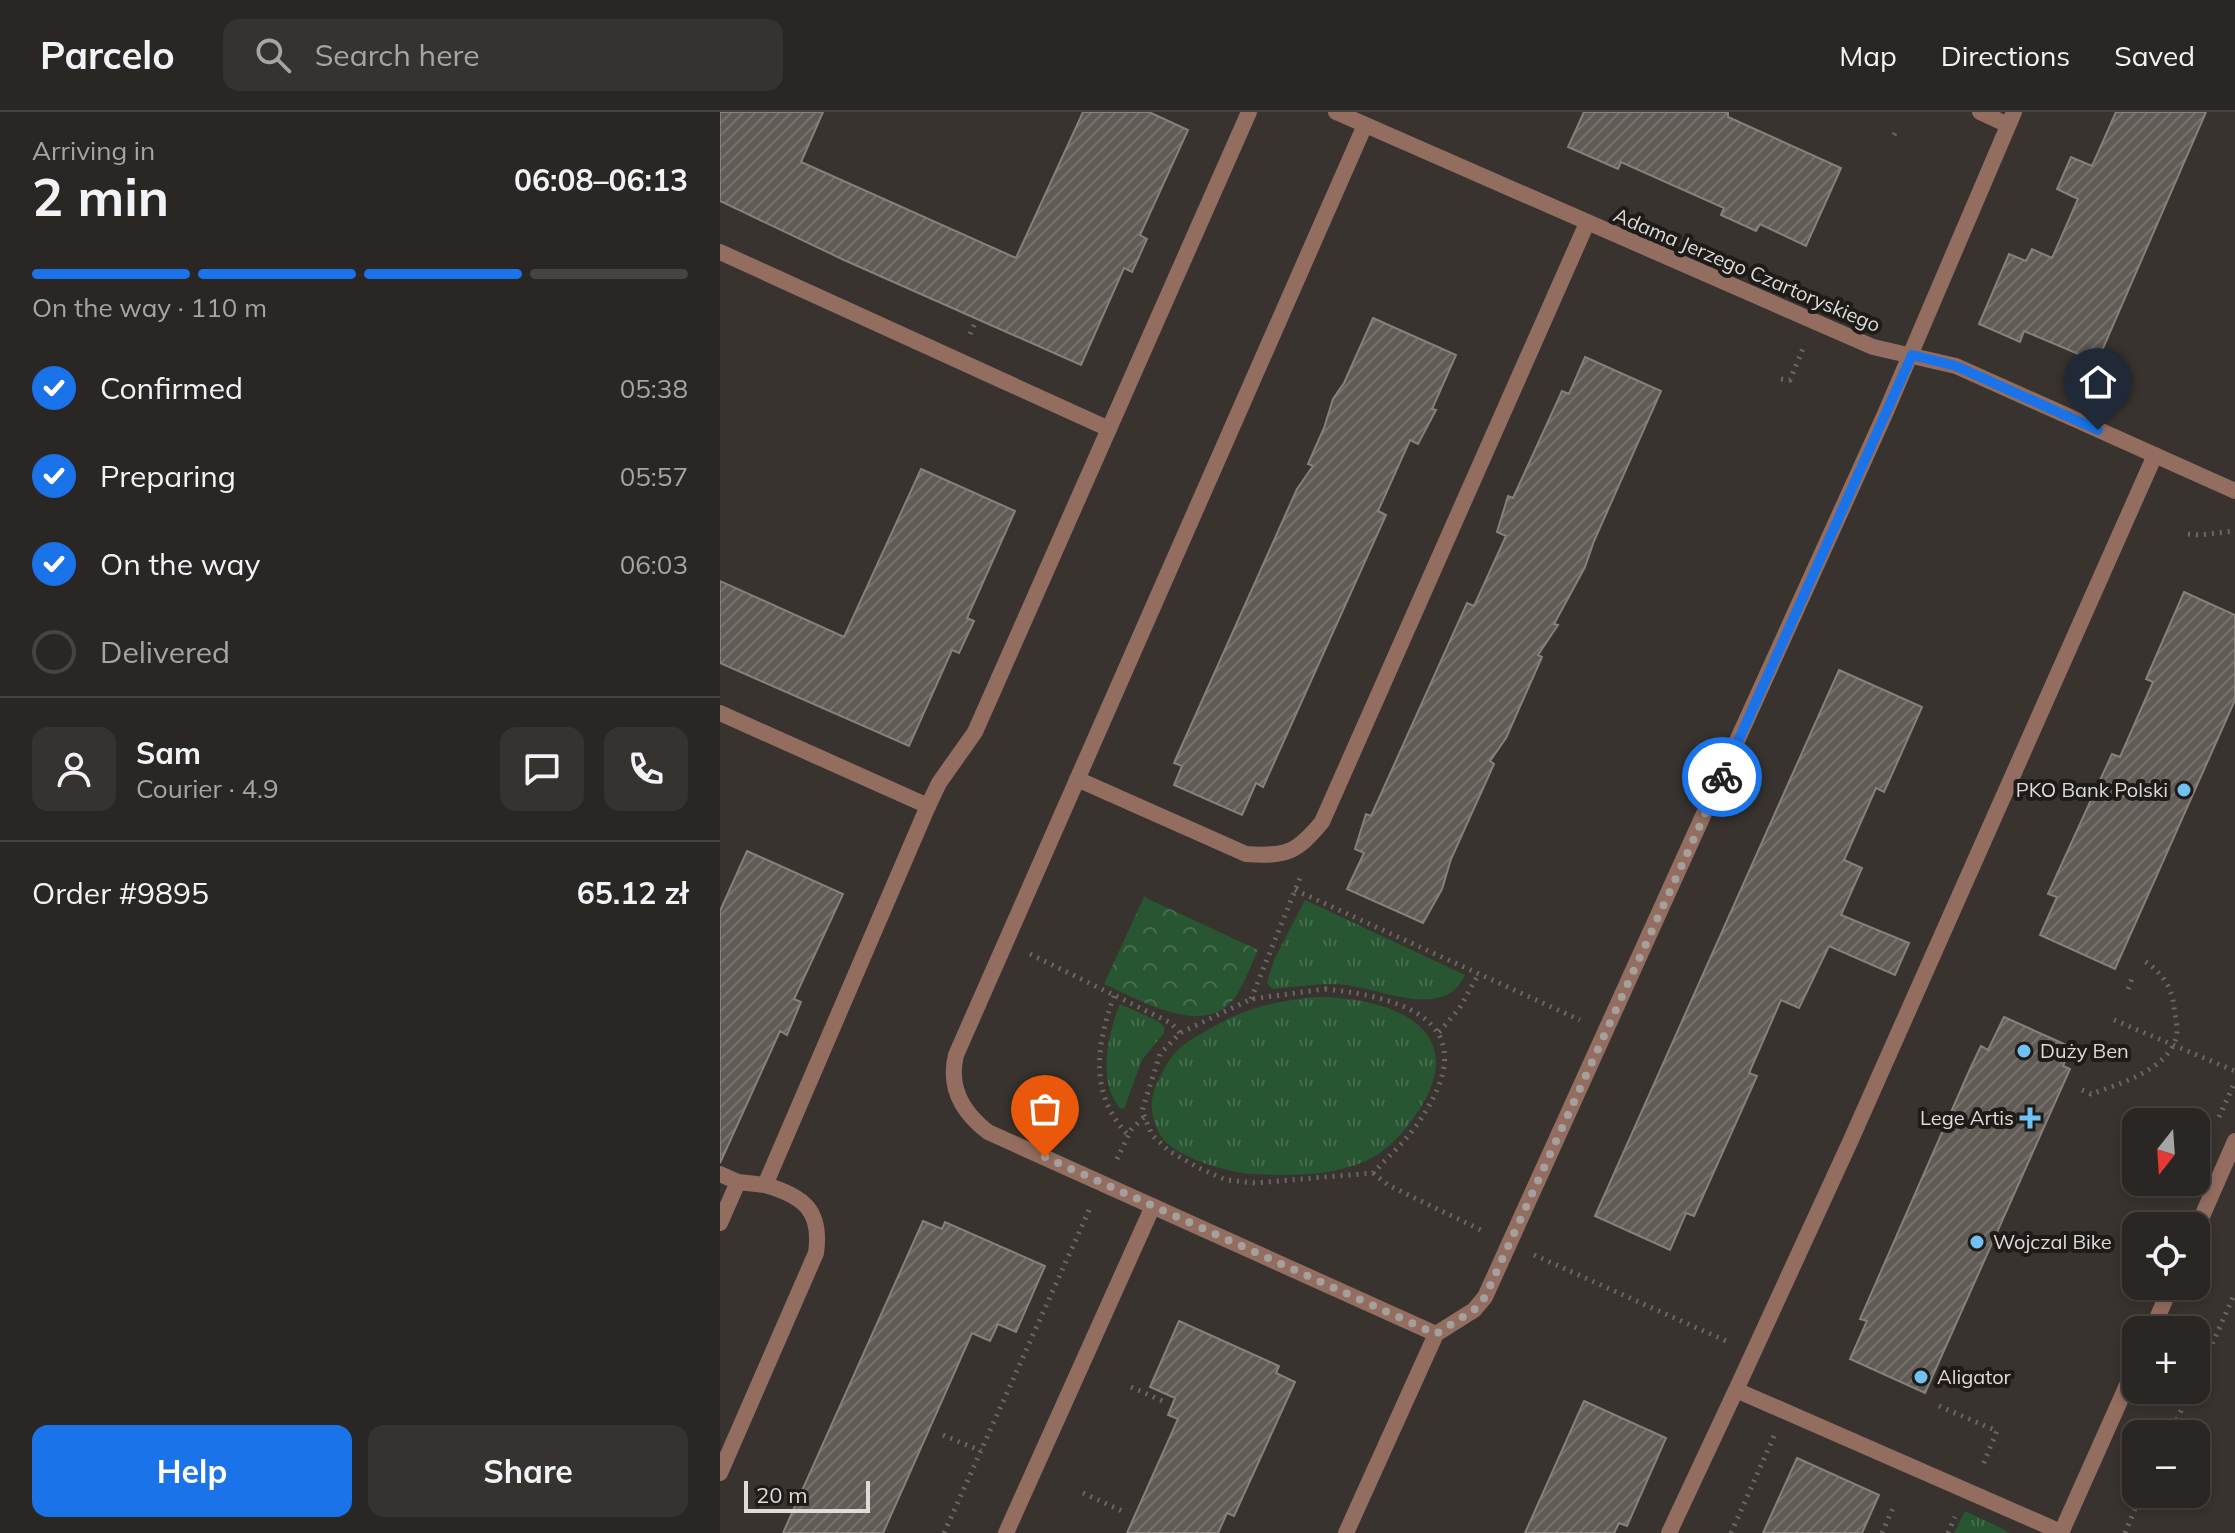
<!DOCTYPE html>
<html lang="en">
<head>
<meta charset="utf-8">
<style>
  body { margin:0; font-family:Mulish,sans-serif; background:#363230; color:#f1f3f6; height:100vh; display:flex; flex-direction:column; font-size:30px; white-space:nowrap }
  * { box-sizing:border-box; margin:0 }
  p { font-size:26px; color:#a5a5a6 }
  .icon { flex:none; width:44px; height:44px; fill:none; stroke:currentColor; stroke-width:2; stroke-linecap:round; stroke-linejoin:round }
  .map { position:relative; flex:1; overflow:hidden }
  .side { display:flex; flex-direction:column; background:#2a2623; width:720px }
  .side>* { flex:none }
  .needle { width:52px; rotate:197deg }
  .tools { position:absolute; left:1402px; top:996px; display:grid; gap:16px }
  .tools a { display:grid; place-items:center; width:88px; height:88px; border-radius:16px; background:#2a2623; box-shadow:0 4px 12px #0003,0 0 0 2px #464341; font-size:40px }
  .scale { position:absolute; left:24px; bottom:20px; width:126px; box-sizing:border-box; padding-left:8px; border:4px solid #dfdbd8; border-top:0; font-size:22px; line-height:28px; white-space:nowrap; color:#dfdbd8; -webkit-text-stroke:6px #1e1b19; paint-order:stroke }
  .pin { position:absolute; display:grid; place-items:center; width:68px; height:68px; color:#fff; margin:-82px -34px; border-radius:50% 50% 50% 0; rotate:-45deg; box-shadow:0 0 8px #0007 }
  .pin .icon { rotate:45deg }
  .courier { position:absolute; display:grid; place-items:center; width:80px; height:80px; margin:-40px; border:6px solid #1a73e8; border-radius:50%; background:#fff; color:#222; box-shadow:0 2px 10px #0007 }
  .head em { font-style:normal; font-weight:700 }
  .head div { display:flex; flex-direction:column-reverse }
  .head { display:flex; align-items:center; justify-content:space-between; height:136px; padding:0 32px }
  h1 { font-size:52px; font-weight:700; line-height:60px }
  .bar { display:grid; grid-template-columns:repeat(4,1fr); gap:12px 8px; align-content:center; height:96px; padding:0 32px }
  .bar i { height:10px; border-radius:6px; background:#464341 }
  .bar .active { background:#1a73e8 }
  .bar p { grid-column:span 4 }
  .line { display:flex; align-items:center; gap:20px; padding:0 32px; border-top:2px solid #464341 }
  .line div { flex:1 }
  .round { display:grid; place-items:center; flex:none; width:84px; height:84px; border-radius:16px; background:#363230 }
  ol { padding:0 32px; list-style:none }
  li { display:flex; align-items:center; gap:24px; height:88px }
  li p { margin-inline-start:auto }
  li .icon { padding:8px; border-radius:50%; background:#1a73e8; color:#fff; stroke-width:4 }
  li:last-child { color:#a5a5a6 }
  li i { width:44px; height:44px; border:4px solid #464341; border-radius:50% }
  .primary-button { display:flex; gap:16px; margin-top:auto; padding:16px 32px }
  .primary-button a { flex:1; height:92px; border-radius:16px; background:#1a73e8; color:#fff; font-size:32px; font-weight:700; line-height:92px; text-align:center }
  .primary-button a+a { background:#363230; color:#f1f3f6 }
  header { display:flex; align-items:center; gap:48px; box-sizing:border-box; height:112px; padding:0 40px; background:#2a2623; border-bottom:2px solid #464341 }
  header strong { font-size:38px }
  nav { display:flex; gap:44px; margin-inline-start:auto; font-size:28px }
  .search { width:560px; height:72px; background:#363230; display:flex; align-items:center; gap:20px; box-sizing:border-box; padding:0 28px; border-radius:16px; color:#a5a5a6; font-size:30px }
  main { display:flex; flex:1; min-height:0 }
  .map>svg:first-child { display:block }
  .grass { fill:url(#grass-tufts) }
  .forest { fill:url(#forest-crowns) }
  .building { fill:url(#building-hatch); stroke:#87817c; stroke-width:2 }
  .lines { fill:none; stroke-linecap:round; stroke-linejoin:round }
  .path { stroke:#6c6764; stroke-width:5; stroke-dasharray:2 6; stroke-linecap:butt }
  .service { stroke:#936d60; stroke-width:16 }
  .minor { stroke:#936d60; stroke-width:16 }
  .tertiary { stroke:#936d60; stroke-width:16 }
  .done { stroke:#a5a09d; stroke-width:8; stroke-dasharray:0 14.4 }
  .route { stroke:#1a73e8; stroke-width:10 }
  .poi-dot { fill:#72c1f5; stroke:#1e1b19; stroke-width:3 }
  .labels { text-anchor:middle; stroke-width:8; stroke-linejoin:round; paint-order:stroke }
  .street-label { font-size:20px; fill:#dfdbd8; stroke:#1e1b19 }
  .poi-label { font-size:20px; fill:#dfdbd8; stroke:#1e1b19; text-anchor:start }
</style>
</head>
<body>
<header>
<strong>Parcelo</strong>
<div class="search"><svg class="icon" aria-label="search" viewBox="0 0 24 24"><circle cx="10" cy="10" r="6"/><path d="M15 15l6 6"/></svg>Search here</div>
<nav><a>Map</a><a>Directions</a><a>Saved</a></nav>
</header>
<main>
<section class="side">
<div class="head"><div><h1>2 min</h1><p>Arriving in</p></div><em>06:08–06:13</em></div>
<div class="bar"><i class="active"></i><i class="active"></i><i class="active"></i><i></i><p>On the way · 110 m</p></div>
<ol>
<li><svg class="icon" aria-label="check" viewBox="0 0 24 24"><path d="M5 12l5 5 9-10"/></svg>Confirmed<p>05:38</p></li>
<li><svg class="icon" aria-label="check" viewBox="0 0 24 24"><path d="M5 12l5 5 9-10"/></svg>Preparing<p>05:57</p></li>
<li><svg class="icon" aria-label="check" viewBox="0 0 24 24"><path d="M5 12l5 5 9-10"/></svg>On the way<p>06:03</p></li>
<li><i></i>Delivered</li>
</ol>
<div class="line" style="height:144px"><a class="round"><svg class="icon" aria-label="person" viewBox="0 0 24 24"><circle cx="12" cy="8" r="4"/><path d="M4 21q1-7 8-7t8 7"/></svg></a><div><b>Sam</b><p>Courier · 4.9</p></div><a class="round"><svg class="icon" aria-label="chat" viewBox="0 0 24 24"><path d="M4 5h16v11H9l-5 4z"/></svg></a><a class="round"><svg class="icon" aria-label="phone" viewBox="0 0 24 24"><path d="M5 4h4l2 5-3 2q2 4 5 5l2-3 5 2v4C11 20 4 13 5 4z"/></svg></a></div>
<div class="line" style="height:104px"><div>Order #9895</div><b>65.12 zł</b></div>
<div class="primary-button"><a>Help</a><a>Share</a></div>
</section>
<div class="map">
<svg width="1515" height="1421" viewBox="0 0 1515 1421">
  <defs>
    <pattern id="grass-tufts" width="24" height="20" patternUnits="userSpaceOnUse" patternTransform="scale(2)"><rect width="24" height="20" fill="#285532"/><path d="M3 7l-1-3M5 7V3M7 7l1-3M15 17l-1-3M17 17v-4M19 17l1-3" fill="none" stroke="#476d4f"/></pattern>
    <pattern id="forest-crowns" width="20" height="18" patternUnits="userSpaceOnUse" patternTransform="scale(2)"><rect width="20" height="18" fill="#285532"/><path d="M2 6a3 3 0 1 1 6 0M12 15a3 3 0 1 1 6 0" fill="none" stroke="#476d4f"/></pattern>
    <pattern id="building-hatch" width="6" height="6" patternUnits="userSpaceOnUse" patternTransform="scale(2)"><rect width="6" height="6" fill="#615b56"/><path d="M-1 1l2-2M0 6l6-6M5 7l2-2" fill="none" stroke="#77726e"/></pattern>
  </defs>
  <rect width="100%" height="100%" fill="#38332f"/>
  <path class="grass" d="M585,788L745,863C725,908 663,878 627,873C602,870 577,875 552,877L547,871L554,848Z
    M594,885C669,884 757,916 695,1004C682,1023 663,1043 641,1051C609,1064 567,1064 533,1062C509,1061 459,1046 444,1028C431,1012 428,988 437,971C443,960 447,949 456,940C464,931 475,925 486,919C527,895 548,891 594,885Z
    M400,892L438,909L444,915V921L422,948L404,997L400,996C377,971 388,920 400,892Z
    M1245,1399L1285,1418L1289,1421H1234Z"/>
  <path class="forest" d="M424,785L538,838C531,853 525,870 516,884C486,928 420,888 384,872Z"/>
  <path class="building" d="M0,0H103L81,50L296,146L363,0H429L468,18L420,123L427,127L412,160L404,156L361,253L124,148L0,89Z
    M864,0H1008V5L1121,56L1086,134L1040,112L1036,119L1001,103L1004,96L901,50L898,57L848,35Z
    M1396,0H1486L1377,250L1304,219L1300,230L1259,212L1289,142L1306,149L1312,137L1332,146L1358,87L1337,77L1351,45L1372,54Z
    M653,206L736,243L712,297L716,298L698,332L690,328L658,399L666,403L543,675L536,671L522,703L454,673L462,654L454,651L577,377L593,354L588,352L604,316L613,287L624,271Z
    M865,245L941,279L874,429L865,455L834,512L838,513L818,543L822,545L786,626L770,649L774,652L731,747L722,777L703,811L627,777L644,741L635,737L646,702L651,704L747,491L754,494L786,424L777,420L788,384L793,386L842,279L849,282Z
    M201,357L295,399L247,506L254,509L239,541L232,538L189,634L0,551V469L124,525Z
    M1464,480L1515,503V588L1395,857L1320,823L1337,785L1328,782L1392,642L1400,645L1433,570L1426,567Z
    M1119,558L1202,595L1164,680L1156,676L1124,748L1142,756L1121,803L1189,831L1175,863L1109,834L1079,896L1061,888L1029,961L1037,964L974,1104L966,1101L950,1138L875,1104Z
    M27,739L123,782L74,887L81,890L67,923L60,919L0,1051V799Z
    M1284,905L1351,935L1343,954L1350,957L1205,1281L1130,1247L1147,1209L1140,1207L1250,957L1261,934L1268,938Z
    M203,1109L222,1117L225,1110L325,1154L296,1220L278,1212L270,1229L252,1221L163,1421H63Z
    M459,1209L559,1254L556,1261L575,1270L514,1404L507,1401L498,1421H407L458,1307L448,1303L455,1286L430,1275Z
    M864,1289L946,1326L907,1414L899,1411L894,1421H805Z
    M1077,1346L1159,1383L1142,1421H1043Z"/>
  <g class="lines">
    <path class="path" d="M1174,23L1177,18
      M250,222L256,209
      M1061,267L1070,268L1084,234
      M1468,422L1479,423L1515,419
      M575,778L860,908
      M310,842L451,911L460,921
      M605,877C692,886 766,914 698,1011C686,1029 668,1045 653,1061L535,1071L506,1068L479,1056L449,1039L432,1023L422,999L440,942L460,921L531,887Z
      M1408,877L1413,864
      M394,884C376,934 369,982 408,1023
      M531,887L580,766
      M1394,908L1515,959
      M719,920L739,897L759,861
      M1376,948L1382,933
      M1362,978L1371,982C1399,972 1447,958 1456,926C1459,917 1455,905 1454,895C1452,874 1440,858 1421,847
      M1499,1005L1515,970
      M397,1047L411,1018L424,1005
      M653,1061L668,1073L765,1120
      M814,1143L1006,1229
      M1476,1268L1515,1181
      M411,1275L445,1290
      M1219,1294L1277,1319L1262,1355
      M1424,1308L1432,1322
      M1450,1322L1471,1278
      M223,1323L261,1339
      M363,1381L402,1399
      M224,1421L370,1096
      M1011,1421L1054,1324
      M1162,1421L1173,1396
      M1228,1421L1235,1405
      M1405,1421L1421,1382"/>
    <path class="service" d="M1260,0L1288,13
      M645,13L236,943C228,975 242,1000 268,1020L716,1222L754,1198L765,1185L1165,302L1294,0
      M0,140L389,317
      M0,601L208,694
      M357,667L526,742C567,745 577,740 602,710L867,111
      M1016,1278L1130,1030L1435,343
      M286,1421L433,1094
      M626,1421L716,1222
      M949,1421L1016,1278L1341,1420"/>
    <path class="minor" d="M616,0L1153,235L1236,254L1515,379
      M0,1062L18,1070L45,1073L208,694L219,671L255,620L529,0
      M0,1111L18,1070
      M0,1361L96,1141C102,1099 84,1084 45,1073"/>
    <path class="tertiary" d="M1476,1118L1515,1029
      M1432,1218L1451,1174
      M1341,1421L1416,1253"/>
  </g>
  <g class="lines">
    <path class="done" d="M325,1045L716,1222L754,1198L765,1185L1002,665"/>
    <path class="route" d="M1002,665L1192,243L1236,254L1378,318"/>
  </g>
  <g class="poi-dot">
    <circle cx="1464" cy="678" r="8"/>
    <circle cx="1304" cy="939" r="8"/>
    <path d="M1306 994h8v8h8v8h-8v8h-8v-8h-8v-8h8z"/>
    <circle cx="1257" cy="1130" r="8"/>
    <circle cx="1201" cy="1265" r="8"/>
  </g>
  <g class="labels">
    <g class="street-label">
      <text transform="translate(1027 158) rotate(23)" y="7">Adama Jerzego Czartoryskiego</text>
    </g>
    <g class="poi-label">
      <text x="1448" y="685" text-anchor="end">PKO Bank Polski</text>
      <text x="1320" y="946">Duży Ben</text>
      <text x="1294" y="1013" text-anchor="end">Lege Artis</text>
      <text x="1273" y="1137">Wojczal Bike</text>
      <text x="1217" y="1272">Aligator</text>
    </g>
  </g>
</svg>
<div class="tools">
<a><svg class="needle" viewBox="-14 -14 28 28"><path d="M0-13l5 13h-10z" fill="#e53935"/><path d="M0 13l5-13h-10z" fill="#a5a5a6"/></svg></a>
<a><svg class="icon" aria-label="locate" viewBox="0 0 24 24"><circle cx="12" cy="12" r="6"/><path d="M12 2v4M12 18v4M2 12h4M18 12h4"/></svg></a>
<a>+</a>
<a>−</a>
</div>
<div class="scale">20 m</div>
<div class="pin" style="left:325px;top:1045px;background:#ea580c"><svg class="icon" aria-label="bag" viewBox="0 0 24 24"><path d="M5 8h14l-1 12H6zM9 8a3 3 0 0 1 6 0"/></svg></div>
<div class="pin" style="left:1378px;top:318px;background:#1f2937"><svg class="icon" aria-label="home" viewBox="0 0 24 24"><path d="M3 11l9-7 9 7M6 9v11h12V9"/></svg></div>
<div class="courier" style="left:1002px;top:665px"><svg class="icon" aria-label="bike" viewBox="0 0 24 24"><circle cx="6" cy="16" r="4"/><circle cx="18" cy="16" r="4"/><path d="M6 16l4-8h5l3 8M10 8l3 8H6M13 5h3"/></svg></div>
</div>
</main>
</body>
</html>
